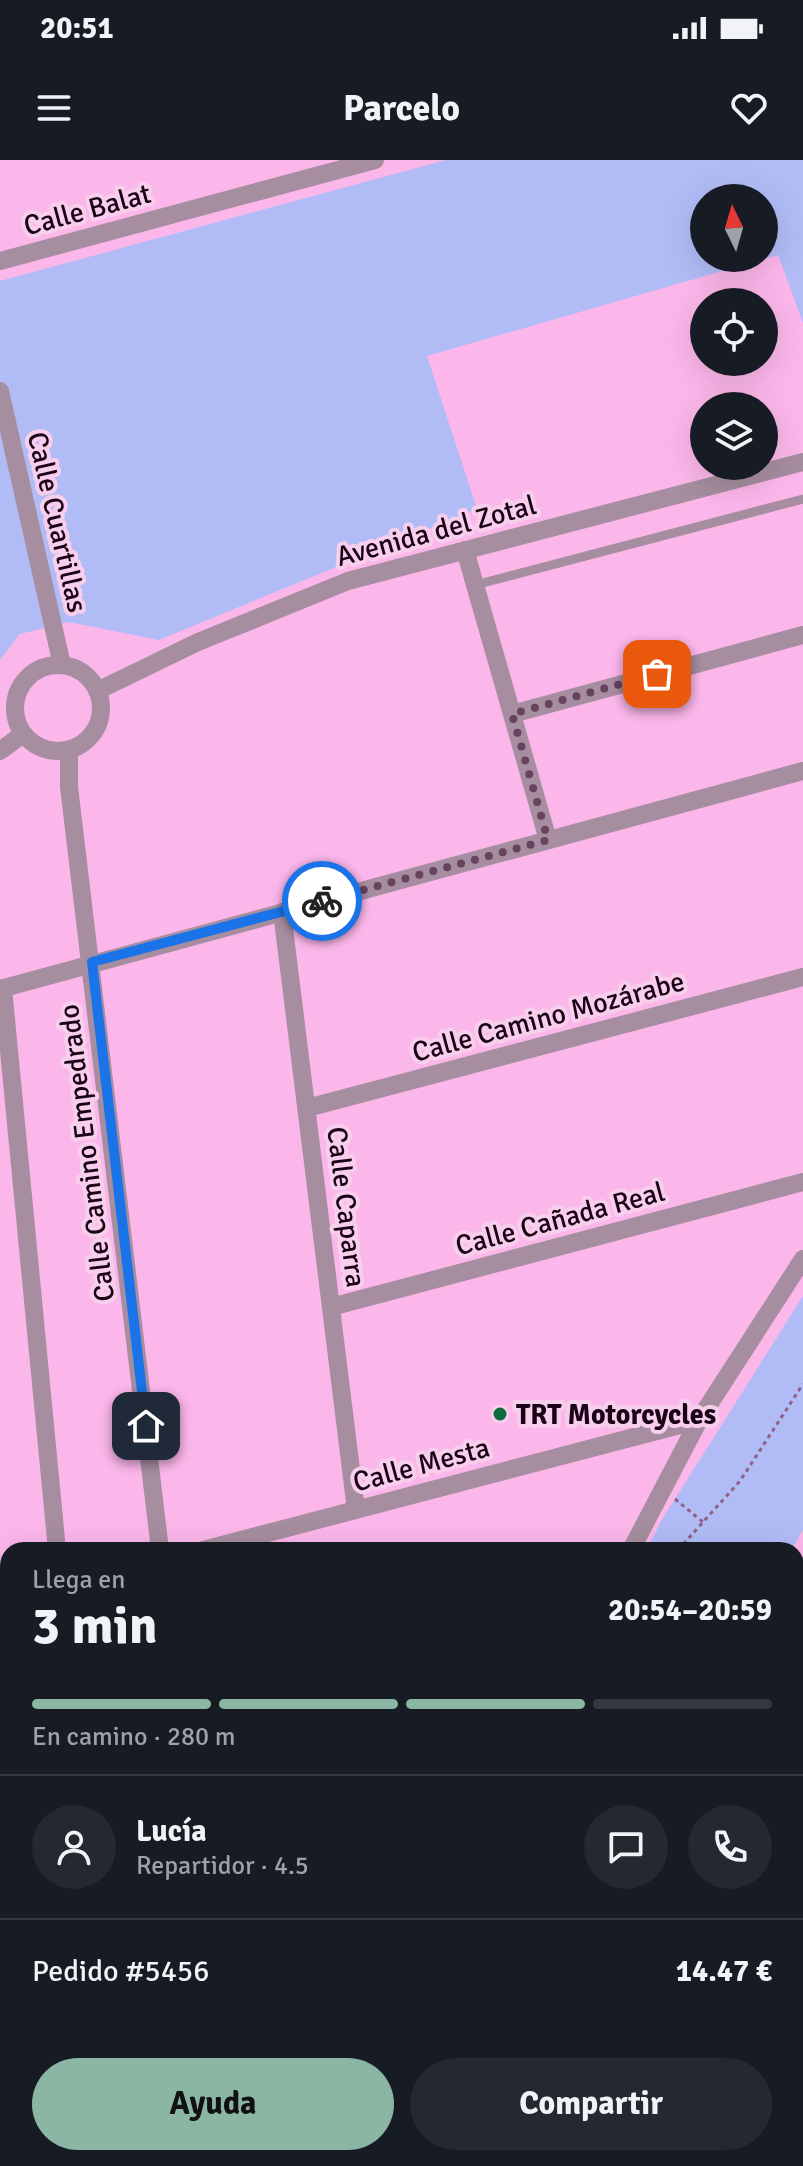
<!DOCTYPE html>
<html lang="es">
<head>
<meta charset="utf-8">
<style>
  body { margin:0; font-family:Signika,sans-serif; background:#242831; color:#f1f3f6; height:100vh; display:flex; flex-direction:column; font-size:30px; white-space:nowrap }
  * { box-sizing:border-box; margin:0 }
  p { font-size:26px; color:#9ea1a6 }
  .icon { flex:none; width:44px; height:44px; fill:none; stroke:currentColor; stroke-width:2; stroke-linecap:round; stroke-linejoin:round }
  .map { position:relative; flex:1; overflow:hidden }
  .side { position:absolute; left:0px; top:1382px; width:804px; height:624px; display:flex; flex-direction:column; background:#171b24; border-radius:24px 24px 0 0; box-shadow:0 8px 32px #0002 }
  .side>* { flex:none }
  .needle { width:52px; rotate:355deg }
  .controls { position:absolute; left:690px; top:24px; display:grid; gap:16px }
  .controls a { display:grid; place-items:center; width:88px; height:88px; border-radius:50%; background:#171b24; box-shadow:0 8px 32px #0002; font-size:40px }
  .pin { position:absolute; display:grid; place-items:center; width:68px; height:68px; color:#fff; margin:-34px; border-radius:16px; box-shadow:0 4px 12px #0006 }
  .courier { position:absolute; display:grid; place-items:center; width:80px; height:80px; margin:-40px; border:6px solid #1a73e8; border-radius:50%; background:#fff; color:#222; box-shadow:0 2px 10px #0007 }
  .overview em { font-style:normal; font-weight:700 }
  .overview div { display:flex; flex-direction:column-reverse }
  .overview { display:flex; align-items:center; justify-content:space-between; height:136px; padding:0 32px }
  h1 { font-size:52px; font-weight:700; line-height:60px }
  .bar { display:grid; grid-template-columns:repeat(4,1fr); gap:12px 8px; align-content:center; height:96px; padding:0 32px }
  .bar i { height:10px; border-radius:6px; background:#363941 }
  .bar .on { background:#8cb6a4 }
  .bar p { grid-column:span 4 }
  .line { display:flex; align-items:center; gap:20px; padding:0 32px; border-top:2px solid #363941 }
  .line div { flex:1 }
  .round { display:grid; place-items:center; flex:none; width:84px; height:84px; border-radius:42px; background:#242831 }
  .action { display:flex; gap:16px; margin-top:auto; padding:16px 32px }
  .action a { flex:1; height:92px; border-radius:48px; background:#8cb6a4; color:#111; font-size:32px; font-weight:700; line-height:92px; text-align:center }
  .action a+a { background:#242831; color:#f1f3f6 }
  .status { display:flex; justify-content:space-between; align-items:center; height:56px; padding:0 40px; background:#171b24; direction:ltr }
  .status svg { height:22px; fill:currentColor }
  header { display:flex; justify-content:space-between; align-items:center; height:104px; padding:0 32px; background:#171b24; font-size:36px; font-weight:700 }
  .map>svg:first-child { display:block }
  .green { fill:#b1bcf7; fill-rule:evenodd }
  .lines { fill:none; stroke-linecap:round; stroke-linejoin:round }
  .path { stroke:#8f6184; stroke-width:3; stroke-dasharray:4 4; stroke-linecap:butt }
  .service { stroke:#a68d9f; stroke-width:9 }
  .minor { stroke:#a68d9f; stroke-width:18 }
  .motorway { stroke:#724066; stroke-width:24 }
  .rail { stroke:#95658a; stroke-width:5; stroke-dasharray:4 8; stroke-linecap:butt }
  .done { stroke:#68425f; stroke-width:8; stroke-dasharray:0 14.4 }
  .route { stroke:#1a73e8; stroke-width:10 }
  .poi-dot { fill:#106c40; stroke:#f8ceed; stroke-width:3 }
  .labels { text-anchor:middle; stroke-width:8; stroke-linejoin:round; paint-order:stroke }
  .street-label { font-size:28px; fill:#190314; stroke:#f8ceed }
  .poi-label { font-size:28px; font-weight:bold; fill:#190314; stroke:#f8ceed; text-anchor:start }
</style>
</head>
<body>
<div class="status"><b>20:51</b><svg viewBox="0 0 49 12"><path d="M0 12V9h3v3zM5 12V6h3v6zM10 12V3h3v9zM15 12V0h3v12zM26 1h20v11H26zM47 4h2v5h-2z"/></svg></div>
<header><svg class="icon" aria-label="menu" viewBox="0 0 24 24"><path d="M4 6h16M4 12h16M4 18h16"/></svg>Parcelo<svg class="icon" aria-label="heart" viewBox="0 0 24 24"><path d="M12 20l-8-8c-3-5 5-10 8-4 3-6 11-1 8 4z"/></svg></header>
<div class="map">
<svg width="803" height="2006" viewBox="0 0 803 2006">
  <rect width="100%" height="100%" fill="#fbb6ea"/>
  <path class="green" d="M446,0H803V163L778,95L427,196L477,349L159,480L68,462L20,474L0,500V121ZM704,38H764V98H704Z
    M803,1136V1370L792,1390H647L661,1361Z"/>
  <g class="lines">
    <path class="path" d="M675,1339L703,1362
      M678,1390L740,1321L803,1224
      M0,1955H8
      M490,1998L506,2006"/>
    <path class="service" d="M475,425L803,339"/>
    <path class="minor" d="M0,101L375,0
      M0,231L62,505
      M465,390L548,680
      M15 548a43 43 0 1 1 86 0a43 43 0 1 1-86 0Z
      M97,531L198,482L348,421L803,302
      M512,554L803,475
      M69,590V627L160,1390
      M0,591L23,574
      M282,752L356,1350
      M3,828L57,1390
      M0,829L803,611
      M307,948L803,817
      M331,1147L803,1022
      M203,1390L699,1260
      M631,1390L699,1260L803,1099
      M0,1443L8,1441"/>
    <path class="motorway" d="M796,1454L803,1441
      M796,1978L803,1867
      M594,2006L597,1998
      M617,2006L618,1998
      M792,2006L793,1998"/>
    <path class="rail" d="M796,1894H803
      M0,1928H8"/>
  </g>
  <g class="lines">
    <path class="done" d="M322,741L548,680L512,554L657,514"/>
    <path class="route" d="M146,1266L92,802L322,741"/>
  </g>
  <circle class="poi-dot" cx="500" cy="1254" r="8"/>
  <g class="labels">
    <g class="street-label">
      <text transform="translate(87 49) rotate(-15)" y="10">Calle Balat</text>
      <text transform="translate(58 362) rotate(77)" y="10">Calle Cuartillas</text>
      <text transform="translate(436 370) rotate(-15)" y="10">Avenida del Zotal</text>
      <text transform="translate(548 856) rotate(-15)" y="10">Calle Camino Mozárabe</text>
      <text transform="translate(86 993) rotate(-97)" y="10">Calle Camino Empedrado</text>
      <text transform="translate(347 1047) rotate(83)" y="10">Calle Caparra</text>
      <text transform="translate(560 1058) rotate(-15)" y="10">Calle Cañada Real</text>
      <text transform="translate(421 1304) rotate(-15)" y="10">Calle Mesta</text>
    </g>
    <g class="poi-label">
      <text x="516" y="1264">TRT Motorcycles</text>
    </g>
  </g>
</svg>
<div class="controls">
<a><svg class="needle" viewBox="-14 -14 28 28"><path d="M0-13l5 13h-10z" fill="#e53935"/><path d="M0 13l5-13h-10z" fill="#9ea1a6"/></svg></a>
<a><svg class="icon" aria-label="locate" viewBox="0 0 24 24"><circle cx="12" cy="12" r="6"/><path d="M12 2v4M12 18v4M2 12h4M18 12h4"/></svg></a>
<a><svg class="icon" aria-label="layers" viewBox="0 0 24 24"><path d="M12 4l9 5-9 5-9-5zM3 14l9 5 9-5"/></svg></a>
</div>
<div class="pin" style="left:657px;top:514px;background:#ea580c"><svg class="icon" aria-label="bag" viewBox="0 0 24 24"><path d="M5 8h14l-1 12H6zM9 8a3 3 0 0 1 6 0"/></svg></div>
<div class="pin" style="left:146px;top:1266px;background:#1f2937"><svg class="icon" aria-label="home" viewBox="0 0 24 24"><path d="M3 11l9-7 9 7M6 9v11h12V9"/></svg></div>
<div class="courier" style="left:322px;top:741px"><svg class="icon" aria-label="bike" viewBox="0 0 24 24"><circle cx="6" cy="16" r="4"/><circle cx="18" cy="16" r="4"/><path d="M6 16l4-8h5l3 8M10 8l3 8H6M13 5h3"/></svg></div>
<section class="side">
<div class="overview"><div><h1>3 min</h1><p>Llega en</p></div><em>20:54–20:59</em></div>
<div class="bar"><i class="on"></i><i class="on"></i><i class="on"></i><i></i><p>En camino · 280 m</p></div>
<div class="line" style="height:144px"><a class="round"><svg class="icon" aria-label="person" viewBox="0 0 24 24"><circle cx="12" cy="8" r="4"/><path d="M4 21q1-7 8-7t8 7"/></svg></a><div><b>Lucía</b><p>Repartidor · 4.5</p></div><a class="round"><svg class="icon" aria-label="chat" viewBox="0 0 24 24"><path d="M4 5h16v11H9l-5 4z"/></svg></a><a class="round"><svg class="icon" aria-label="phone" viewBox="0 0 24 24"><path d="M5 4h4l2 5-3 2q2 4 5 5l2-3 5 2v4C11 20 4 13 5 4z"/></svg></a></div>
<div class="line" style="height:104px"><div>Pedido #5456</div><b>14.47 €</b></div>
<div class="action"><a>Ayuda</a><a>Compartir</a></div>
</section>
</div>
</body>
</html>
